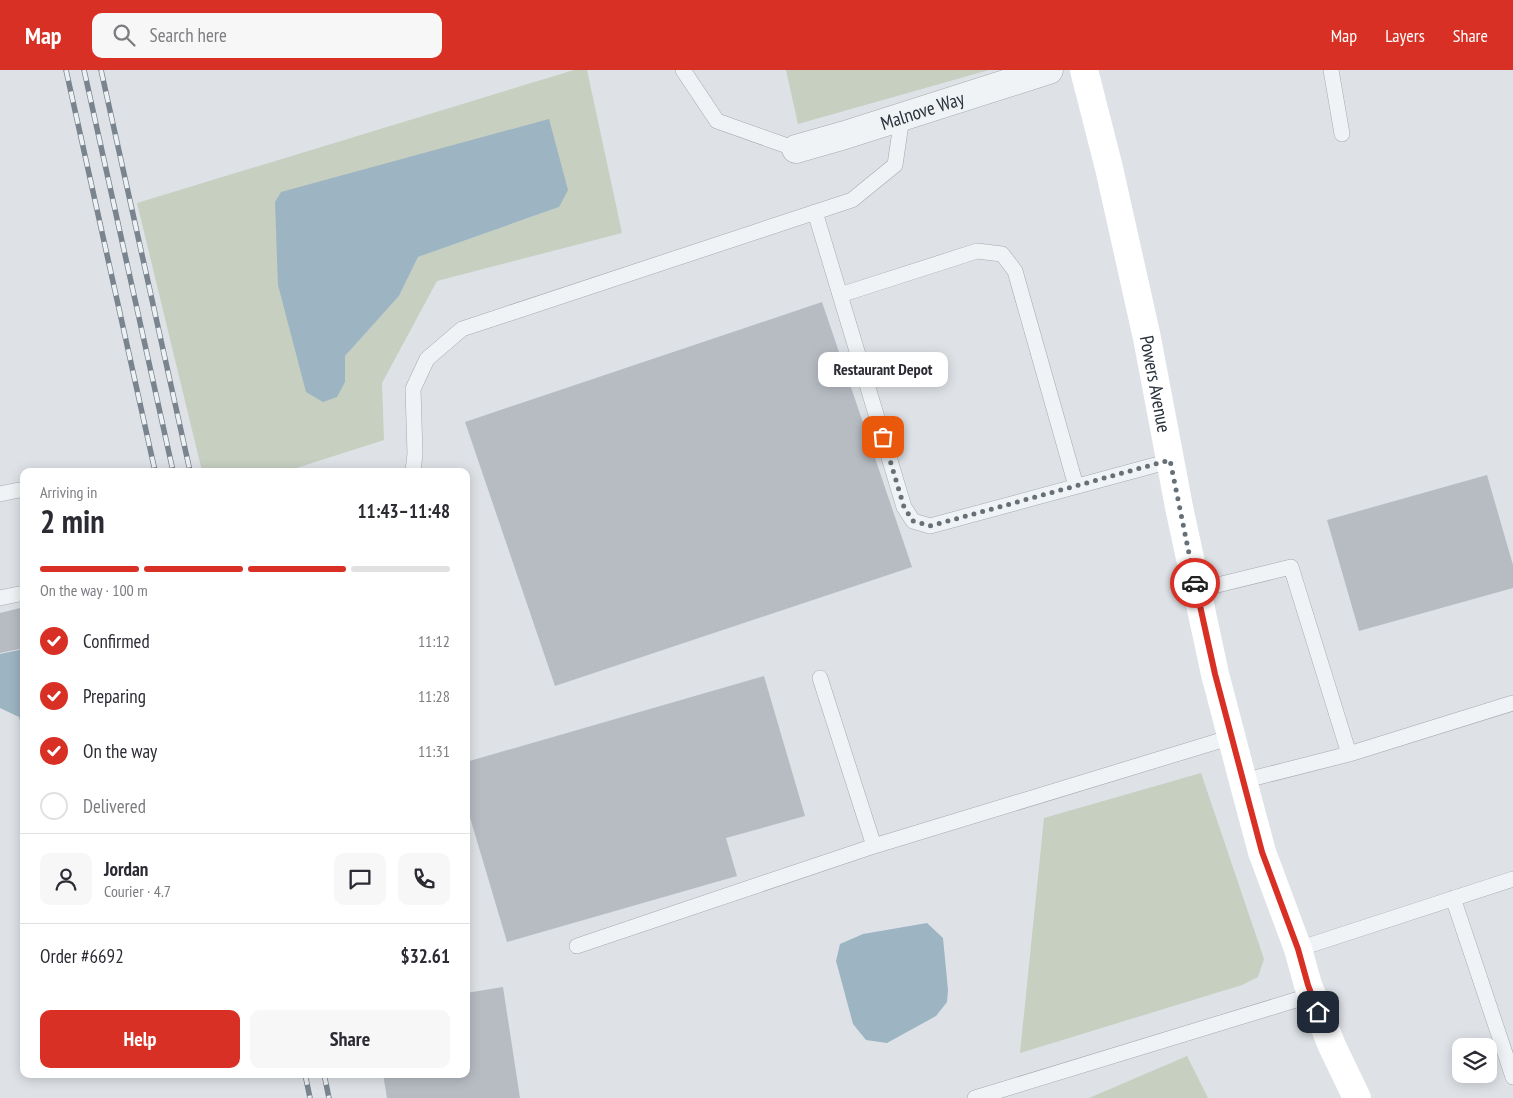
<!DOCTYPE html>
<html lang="en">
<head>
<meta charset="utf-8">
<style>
  body { margin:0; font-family:"PT Sans Narrow",sans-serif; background:#f7f7f7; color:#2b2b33; height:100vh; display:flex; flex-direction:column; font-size:19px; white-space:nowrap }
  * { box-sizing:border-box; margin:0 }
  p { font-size:16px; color:#7c7c81 }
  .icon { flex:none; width:28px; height:28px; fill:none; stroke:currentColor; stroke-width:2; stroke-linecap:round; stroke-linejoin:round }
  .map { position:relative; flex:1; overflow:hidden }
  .side { position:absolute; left:20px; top:398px; width:450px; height:610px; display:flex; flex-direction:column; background:#fff; border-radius:10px; box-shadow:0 2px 12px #0003 }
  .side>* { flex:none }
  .controls { position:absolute; left:1452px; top:968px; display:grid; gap:10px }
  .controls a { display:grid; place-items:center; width:45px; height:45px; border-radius:10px; background:#fff; box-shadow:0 2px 12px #0003; font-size:25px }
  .pin { position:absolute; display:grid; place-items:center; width:42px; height:42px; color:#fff; margin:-21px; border-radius:10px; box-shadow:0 2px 8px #0006 }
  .courier { position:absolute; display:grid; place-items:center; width:50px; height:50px; margin:-25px; border:4px solid #d93025; border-radius:50%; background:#fff; color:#222; box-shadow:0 1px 6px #0007 }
  .bubble { position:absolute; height:35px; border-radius:10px; background:#fff; box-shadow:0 2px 12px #0003; font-size:16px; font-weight:800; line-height:35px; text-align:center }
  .headline em { font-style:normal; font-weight:800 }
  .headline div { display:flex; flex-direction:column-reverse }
  .headline { display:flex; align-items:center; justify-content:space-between; height:85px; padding:0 20px }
  h1 { font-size:32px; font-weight:800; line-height:38px }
  .bar { display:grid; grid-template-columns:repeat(4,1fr); gap:8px 5px; align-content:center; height:60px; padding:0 20px }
  .bar i { height:6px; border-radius:4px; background:#e1e1e2 }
  .bar .current { background:#d93025 }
  .bar p { grid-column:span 4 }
  .line { display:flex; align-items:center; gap:12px; padding:0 20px; border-top:1px solid #e1e1e2 }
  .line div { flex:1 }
  .round { display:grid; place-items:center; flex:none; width:52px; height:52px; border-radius:10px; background:#f7f7f7 }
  ol { padding:0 20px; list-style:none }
  li { display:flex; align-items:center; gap:15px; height:55px }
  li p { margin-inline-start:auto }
  li .icon { padding:5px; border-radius:50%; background:#d93025; color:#fff; stroke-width:4 }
  li:last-child { color:#7c7c81 }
  li i { width:28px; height:28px; border:2px solid #e1e1e2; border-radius:50% }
  .action { display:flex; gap:10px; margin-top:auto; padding:10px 20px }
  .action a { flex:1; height:58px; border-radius:10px; background:#d93025; color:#fff; font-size:20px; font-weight:800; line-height:58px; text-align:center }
  .action a+a { background:#f7f7f7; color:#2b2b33 }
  header { display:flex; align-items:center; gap:30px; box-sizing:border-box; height:70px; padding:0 25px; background:#d93025; color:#fff }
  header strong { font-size:24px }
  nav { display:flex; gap:28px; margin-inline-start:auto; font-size:18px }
  .search { width:350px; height:45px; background:#f7f7f7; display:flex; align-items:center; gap:12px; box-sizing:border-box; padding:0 18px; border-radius:10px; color:#7c7c81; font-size:19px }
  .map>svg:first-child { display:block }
  .green { fill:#c6cfc0; fill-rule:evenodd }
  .water { fill:#9db4c3 }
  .building { fill:#b6bcc2 }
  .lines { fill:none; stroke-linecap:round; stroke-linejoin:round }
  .lane-casing { stroke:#a4aaaf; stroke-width:16 }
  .street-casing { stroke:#a4aaaf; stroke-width:29 }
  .lane { stroke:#f0f3f5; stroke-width:15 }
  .street { stroke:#f0f3f5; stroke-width:28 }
  .secondary { stroke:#fff; stroke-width:28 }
  .rail-casing { stroke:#79848e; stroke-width:5.5 }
  .rail { stroke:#edf1f4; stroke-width:4; stroke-dasharray:11; stroke-linecap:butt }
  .done { stroke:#687077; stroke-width:5; stroke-dasharray:0 9 }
  .route { stroke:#d93025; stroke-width:6 }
  .labels { text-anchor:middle; stroke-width:4.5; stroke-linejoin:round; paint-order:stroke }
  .street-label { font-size:19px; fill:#29323b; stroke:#edf1f4 }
</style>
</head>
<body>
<header>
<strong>Map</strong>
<div class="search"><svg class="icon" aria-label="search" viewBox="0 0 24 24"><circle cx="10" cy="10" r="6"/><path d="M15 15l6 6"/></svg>Search here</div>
<nav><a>Map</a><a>Layers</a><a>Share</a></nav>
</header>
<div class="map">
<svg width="1513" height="1028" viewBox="0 0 1513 1028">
  <rect width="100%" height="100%" fill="#dee2e6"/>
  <path class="green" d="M574,0H587L622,163L437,211L382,313L384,370L287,401H202L137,133ZM281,122L559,137L418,187L399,226L345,286Z
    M786,0H989L798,54Z
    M1201,703L1264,889L1258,907L1242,915L1020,983L1044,748Z
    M1187,986L1208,1028H1089Z"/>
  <path class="water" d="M549,49L568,120L559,137L418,187L399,226L345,286V312L337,327L323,332L306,322L278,215L275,132L281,122Z
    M24,579V668L19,647L0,638V584Z
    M927,853L943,868L948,920L947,932L936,946L887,973L866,970L853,954L836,891L840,874L863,864Z"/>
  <path class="building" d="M822,232L912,497L555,616L465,352Z
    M1487,405L1513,495V518L1359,561L1327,450Z
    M24,537V578L0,583V543Z
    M764,606L805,746L726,768L737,806L507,872L466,734V692Z
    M503,917L520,1028H387L383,1004H466V923Z"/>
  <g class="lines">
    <defs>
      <path id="lane" d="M683,0L717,51L796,79
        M1331,0L1342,64
        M815,142L904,437L913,451L930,456L1170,391
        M840,225L977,181L1002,184L1015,201L1076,416
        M413,401L415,384L413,319L427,289L462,259L852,130L895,95L902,47
        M0,424L19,420L24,421
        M1197,520L1291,497L1349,684L1243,711
        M0,528L24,523
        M820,608L874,776
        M1349,684L1513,633
        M1453,828L1513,1007
        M577,876L874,776L1232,667
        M1298,879L1513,809
        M975,1028L1312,925"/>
      <g id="street">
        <path id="s1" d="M796,79L845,65L1049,0"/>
      </g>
    </defs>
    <use href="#lane" class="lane-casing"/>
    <use href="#street" class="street-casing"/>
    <use href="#lane" class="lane"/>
    <use href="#street" class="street"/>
    <path class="secondary" id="s2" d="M1084,0L1109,98L1147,268L1179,437L1215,604L1243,711L1262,782L1298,879L1308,915L1332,976L1357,1028"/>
    <defs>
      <path id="rail" d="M66,0L155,401
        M84,0L173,401
        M101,0L190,401
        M305,1004L310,1028
        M324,1004L329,1028"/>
    </defs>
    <use href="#rail" class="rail-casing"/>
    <use href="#rail" class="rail"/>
  </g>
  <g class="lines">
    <path class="done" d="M883,367L904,437L913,451L930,456L1170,390L1195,513"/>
    <path class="route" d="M1195,513L1215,604L1262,782L1298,879L1308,915L1318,942"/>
  </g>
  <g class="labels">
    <g class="street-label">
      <text dy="7" stroke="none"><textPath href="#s1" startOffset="132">Malnove Way</textPath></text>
      <text dy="7" stroke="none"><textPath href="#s2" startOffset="322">Powers Avenue</textPath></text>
    </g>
  </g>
</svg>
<div class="controls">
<a><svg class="icon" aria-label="layers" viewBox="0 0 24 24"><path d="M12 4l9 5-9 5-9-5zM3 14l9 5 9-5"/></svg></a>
</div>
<div class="pin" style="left:883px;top:367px;background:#ea580c"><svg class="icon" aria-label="bag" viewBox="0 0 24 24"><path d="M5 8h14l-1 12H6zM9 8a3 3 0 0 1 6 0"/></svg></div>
<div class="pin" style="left:1318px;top:942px;background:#1f2937"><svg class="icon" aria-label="home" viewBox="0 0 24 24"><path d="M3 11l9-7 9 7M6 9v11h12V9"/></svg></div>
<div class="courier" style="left:1195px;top:513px"><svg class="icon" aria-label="car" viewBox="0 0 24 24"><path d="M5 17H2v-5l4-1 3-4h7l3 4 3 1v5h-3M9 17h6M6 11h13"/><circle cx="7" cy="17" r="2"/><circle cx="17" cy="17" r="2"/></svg></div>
<div class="bubble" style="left:818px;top:282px;width:130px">Restaurant Depot</div>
<section class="side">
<div class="headline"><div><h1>2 min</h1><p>Arriving in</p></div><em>11:43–11:48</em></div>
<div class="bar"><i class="current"></i><i class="current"></i><i class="current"></i><i></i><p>On the way · 100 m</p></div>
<ol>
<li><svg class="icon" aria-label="check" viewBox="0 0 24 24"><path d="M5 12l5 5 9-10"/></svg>Confirmed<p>11:12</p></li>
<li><svg class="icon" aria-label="check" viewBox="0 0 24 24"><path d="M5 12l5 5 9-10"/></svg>Preparing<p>11:28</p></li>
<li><svg class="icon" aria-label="check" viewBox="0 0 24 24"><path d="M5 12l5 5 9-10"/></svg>On the way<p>11:31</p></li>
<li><i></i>Delivered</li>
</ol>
<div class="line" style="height:90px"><a class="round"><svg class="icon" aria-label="person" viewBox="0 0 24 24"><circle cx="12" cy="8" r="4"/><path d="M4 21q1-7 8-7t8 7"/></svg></a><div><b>Jordan</b><p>Courier · 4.7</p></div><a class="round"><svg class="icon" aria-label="chat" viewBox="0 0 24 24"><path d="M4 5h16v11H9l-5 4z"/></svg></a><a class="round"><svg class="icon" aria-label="phone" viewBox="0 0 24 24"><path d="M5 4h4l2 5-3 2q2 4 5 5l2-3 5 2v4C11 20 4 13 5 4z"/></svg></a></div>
<div class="line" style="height:65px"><div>Order #6692</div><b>$32.61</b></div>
<div class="action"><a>Help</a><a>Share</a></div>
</section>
</div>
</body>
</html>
